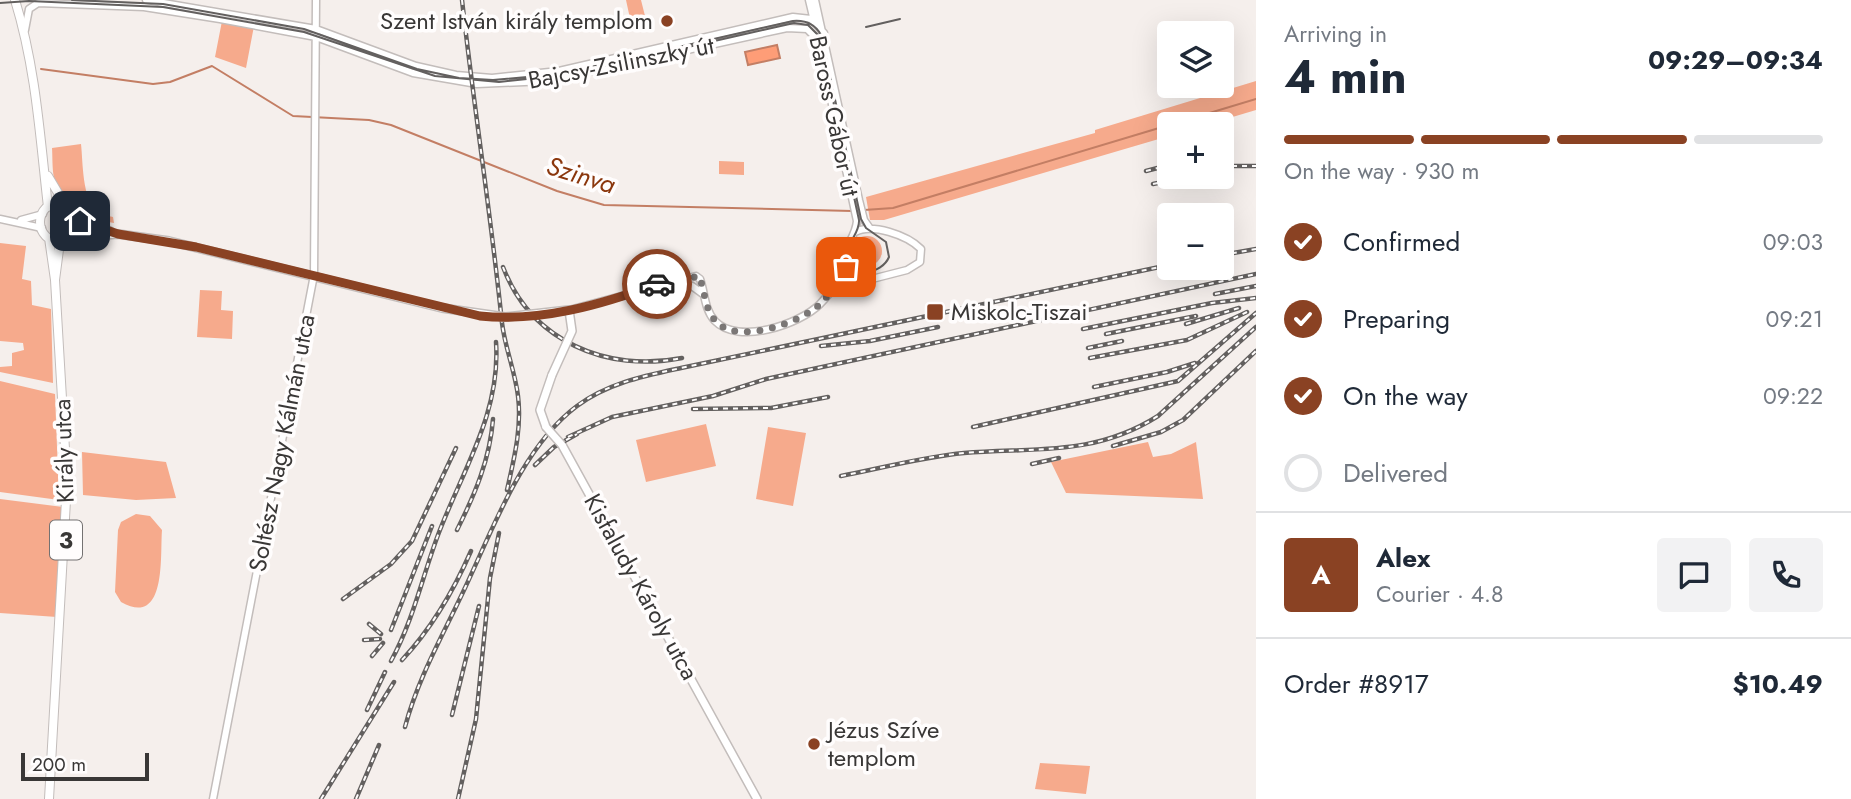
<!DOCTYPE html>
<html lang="en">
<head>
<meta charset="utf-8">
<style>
  body { margin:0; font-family:Jost,sans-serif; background:#f2f2f3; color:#1f2937; height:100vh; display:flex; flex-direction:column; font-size:26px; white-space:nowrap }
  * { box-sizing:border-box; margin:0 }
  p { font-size:23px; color:#747a83 }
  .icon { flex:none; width:38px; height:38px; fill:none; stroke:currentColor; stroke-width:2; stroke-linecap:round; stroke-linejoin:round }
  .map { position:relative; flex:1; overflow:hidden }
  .side { display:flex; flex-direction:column; background:#fff; width:595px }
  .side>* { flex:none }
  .buttons { position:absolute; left:1157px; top:21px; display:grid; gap:14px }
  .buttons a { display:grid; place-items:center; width:77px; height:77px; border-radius:7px; background:#fff; box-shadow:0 7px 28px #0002; font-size:35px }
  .scale { position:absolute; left:21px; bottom:18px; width:128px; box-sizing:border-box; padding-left:7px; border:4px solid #393736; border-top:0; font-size:19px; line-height:24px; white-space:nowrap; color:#393736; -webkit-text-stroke:5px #fffdfd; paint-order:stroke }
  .pin { position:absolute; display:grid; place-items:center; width:60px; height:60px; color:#fff; margin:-30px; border-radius:14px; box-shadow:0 4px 10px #0006 }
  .courier { position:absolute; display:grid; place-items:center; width:70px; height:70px; margin:-35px; border:5px solid #8a4223; border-radius:50%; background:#fff; color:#222; box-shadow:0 2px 9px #0007 }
  .head em { font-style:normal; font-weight:700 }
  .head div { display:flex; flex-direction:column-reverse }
  .head { display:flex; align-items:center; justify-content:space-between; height:119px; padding:0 28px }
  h1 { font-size:46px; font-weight:700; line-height:52px }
  .bar { display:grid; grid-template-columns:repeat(4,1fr); gap:10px 7px; align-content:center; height:84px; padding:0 28px }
  .bar i { height:9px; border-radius:5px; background:#e0e1e3 }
  .bar .current { background:#8a4223 }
  .bar p { grid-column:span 4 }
  .line { display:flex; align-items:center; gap:18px; padding:0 28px; border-top:2px solid #e0e1e3 }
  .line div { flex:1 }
  .round { display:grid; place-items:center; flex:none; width:74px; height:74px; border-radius:7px; background:#f2f2f3 }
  ol { padding:0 28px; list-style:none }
  li { display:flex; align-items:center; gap:21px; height:77px }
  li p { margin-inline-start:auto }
  li .icon { padding:7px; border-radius:50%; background:#8a4223; color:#fff; stroke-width:4 }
  li:last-child { color:#747a83 }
  li i { width:38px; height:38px; border:4px solid #e0e1e3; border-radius:50% }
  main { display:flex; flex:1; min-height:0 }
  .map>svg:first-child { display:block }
  .green { fill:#f6aa8c }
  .water { fill:#fe9d77; stroke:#c37e64; stroke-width:2 }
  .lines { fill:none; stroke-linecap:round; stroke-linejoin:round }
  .stream { stroke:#c37e64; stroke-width:2 }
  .tertiary-casing { stroke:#c3bdbb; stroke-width:9 }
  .secondary-casing { stroke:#c3bdbb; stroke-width:10 }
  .primary-casing { stroke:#c3bdbb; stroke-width:10 }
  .tertiary { stroke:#fff; stroke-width:6 }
  .secondary { stroke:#fff; stroke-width:7 }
  .primary { stroke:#fff; stroke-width:8 }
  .tram { stroke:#63605f; stroke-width:2 }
  .rail-casing { stroke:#63605f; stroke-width:4.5 }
  .rail { stroke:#fffdfd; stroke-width:2; stroke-dasharray:5; stroke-linecap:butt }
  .secondary-bridge-casing { stroke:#c3bdbb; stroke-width:10; stroke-linecap:butt }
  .secondary-bridge { stroke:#fff; stroke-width:7 }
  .done { stroke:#7b7776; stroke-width:7; stroke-dasharray:0 12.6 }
  .route { stroke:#8a4223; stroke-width:9 }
  .poi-dot { fill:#8a4223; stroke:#fffdfd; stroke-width:2.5 }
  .labels { text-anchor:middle; stroke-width:7; stroke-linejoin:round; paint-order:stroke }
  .shield { fill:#fffdfd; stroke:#747272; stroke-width:2 }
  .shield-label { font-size:23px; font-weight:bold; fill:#393736 }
  .poi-label { font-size:24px; fill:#393736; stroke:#fffdfd; text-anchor:start }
  .street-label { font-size:24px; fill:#393736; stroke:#fffdfd }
  .water-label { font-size:26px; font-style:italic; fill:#8b370d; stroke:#fffdfd }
</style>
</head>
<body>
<main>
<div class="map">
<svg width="1256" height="799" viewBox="0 0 1256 799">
  <rect width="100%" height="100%" fill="#f5efec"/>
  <path class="green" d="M626,0H641L646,20L631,23Z
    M222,21L254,26L246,68L215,57Z
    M1256,81V110L1209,124H1169V136L884,220H870L866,197L1095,133V130Z
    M81,144C83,162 82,199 97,212C101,215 108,216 113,217L114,223L86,218C79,199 70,204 60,192C51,181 53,161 52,148Z
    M719,161L744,162V175L719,174Z
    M852 251a15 15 0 1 1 30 0a15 15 0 1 1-30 0Z
    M0,243L26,246L22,279L31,281L32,305L51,309L53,383L0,372V367L12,366V353L24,350L23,343L0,341Z
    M200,290L222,291L221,310L233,311L232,339L197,337Z
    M0,381L55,394L59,500L0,492Z
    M706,424L716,466L646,482L636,440Z
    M768,427L806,433L793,506L756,499Z
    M1148,442L1153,457L1171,454L1196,442L1203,499L1066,493L1051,462Z
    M82,452L166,462L176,498L136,500L83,495Z
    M0,499L63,507L57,617L0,613Z
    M136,514L150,516L162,530C160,556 167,628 121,602L115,592L118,530L121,522Z
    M1040,763L1090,766L1086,794L1035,789Z"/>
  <path class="water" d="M777,45L780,58L748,65L745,52Z"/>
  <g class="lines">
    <path class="stream" d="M41,69L153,84L170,82L212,66L293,116L369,120L391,125L557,191L604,205L852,211
      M1173,124L1256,99
      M864,210L893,208L1169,125"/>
    <defs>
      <path id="tertiary" d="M146,0L316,29L416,66L456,75L492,78L559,71L793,17L811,19L824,33
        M809,0L814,21
        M815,0L859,200L864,220L869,227
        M25,30L29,9L38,3L144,7L220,19L316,37L413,73L477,84L546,81L787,28L807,29L818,40
        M818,39L857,221C855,244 834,250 852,277L864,280
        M0,219L42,228
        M21,220L43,214
        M833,289L907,270L920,262L921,249C907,235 872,223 855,232
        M641,293L692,286L703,294
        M569,310L696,276L700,279C705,293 704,309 715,321C738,345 799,325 820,304C832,292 841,278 845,262
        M213,799L314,275L316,0"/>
      <path id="secondary" d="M80,221L110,231
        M74,237L118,234L169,241L442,308
        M546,427L540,410L552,375
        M562,445L757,799"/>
      <path id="primary" d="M15,0C36,68 40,137 48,207
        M48,176L64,203
        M40 222a20 20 0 1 1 40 0a20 20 0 1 1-40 0Z
        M49,238L55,280L67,483L49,799
        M55,280L60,242"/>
    </defs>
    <use href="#tertiary" class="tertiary-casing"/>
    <use href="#secondary" class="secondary-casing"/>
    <use href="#primary" class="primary-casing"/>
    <use href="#tertiary" class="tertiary"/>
    <use href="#secondary" class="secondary"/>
    <use href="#primary" class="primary"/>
    <path class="tram" d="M0,3L29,1L163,7L304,32L435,76L499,82L565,75L794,23L808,25L819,36L859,220C860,234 846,242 848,256C851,280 882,274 889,257L886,242L866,228L861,219L821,35C815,24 805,20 793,21L560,74L493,80L459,78L417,69L304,29L163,4L72,0
      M866,27L900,19"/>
    <defs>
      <path id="rail" d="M462,0C474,108 491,215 502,323C505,348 515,371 518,396C522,428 514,459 507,490
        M1222,166H1256
        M1146,171L1169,165
        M1153,184L1187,177
        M1222,255L1256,249
        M503,267C531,341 607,373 682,358
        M1215,294L1256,286
        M1186,324L1239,308
        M1083,329L1212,303L1256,298
        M1106,334L1196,316
        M821,346L870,341L938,327
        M1088,348L1122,341
        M1090,358L1187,340L1247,312
        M1094,387L1167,372L1195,363
        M693,409L771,408L828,397
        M973,427L1178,381L1256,313
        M568,437L612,417L713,396L766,379L1256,274
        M1113,446L1161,432L1183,420L1256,351
        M1032,464L1059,458
        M535,465L554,447L577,434
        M841,476C882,468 923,457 964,453C1034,447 1093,457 1158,416L1256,327
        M457,530C475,494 490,459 493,419
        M343,599L391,564L412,541L456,448
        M369,624L381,634
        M391,630L432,526
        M364,640L380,639
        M372,656L383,643
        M402,660C431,629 454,590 471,551
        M391,661C413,621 422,578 438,535C462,471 501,413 496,342
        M367,710L385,672
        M452,715L479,606
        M405,727C418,678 443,635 464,590C493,529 522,447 577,406C608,383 644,376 681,368L1169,265
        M321,799L394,682
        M356,799L379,745
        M458,799L476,719L490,578L499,533"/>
    </defs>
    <use href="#rail" class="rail-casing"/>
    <use href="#rail" class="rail"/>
    <defs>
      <path id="secondary-bridge" d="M442,308L505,317L569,310L572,331L552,375
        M546,427L562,445"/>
    </defs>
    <use href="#secondary-bridge" class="secondary-bridge-casing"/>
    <use href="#secondary-bridge" class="secondary-bridge"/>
  </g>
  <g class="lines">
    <path class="done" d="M657,284L699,276C706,293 704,313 720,325C742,343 802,322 820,304C832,292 841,278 845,262L846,267"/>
    <path class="route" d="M80,221L118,234L196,247L480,316C541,322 601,305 657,284"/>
  </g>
  <g class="poi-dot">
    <circle cx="667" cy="21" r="7"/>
    <rect x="926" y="303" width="18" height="18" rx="3.5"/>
    <circle cx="814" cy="744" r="7"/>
  </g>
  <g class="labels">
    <rect class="shield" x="50" y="520.5" width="32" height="39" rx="5"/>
    <g class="shield-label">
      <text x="66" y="548">3</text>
    </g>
    <g class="poi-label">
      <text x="653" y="29" text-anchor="end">Szent István király templom</text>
      <text x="951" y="320">Miskolc-Tiszai</text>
      <text x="828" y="738">Jézus Szíve<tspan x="828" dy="28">templom</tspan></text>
    </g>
    <g class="street-label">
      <text transform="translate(621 63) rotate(-11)" y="8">Bajcsy-Zsilinszky út</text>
      <text transform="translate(834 116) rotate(78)" y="8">Baross Gábor út</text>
      <text transform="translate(282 443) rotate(-79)" y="8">Soltész Nagy Kálmán utca</text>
      <text transform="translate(64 451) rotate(-92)" y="8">Király utca</text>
      <text transform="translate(641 587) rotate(61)" y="8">Kisfaludy Károly utca</text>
    </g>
    <g class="water-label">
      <text transform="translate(581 175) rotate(17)" y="9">Szinva</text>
    </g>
  </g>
</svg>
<div class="buttons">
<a><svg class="icon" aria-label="layers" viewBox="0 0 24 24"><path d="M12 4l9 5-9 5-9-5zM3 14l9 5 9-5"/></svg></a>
<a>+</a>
<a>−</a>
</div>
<div class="scale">200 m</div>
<div class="pin" style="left:846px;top:267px;background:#ea580c"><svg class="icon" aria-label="bag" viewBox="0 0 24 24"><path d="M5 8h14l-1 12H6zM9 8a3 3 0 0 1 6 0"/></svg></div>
<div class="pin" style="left:80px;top:221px;background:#1f2937"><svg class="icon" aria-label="home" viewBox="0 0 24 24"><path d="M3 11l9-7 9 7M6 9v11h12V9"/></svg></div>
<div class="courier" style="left:657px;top:284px"><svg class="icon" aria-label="car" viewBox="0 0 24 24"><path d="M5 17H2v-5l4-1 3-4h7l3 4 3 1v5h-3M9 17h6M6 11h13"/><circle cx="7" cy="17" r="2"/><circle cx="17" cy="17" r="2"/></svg></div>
</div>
<section class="side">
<div class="head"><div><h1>4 min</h1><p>Arriving in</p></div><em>09:29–09:34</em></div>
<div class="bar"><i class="current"></i><i class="current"></i><i class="current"></i><i></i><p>On the way · 930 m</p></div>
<ol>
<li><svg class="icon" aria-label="check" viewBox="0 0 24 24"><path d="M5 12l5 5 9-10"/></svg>Confirmed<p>09:03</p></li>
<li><svg class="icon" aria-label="check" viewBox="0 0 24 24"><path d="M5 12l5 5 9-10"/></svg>Preparing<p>09:21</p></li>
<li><svg class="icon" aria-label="check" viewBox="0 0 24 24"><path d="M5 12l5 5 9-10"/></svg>On the way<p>09:22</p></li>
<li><i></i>Delivered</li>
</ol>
<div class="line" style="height:126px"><b class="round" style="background:#8a4223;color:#fff">A</b><div><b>Alex</b><p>Courier · 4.8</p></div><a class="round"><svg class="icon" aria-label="chat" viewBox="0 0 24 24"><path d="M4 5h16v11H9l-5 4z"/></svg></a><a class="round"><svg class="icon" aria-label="phone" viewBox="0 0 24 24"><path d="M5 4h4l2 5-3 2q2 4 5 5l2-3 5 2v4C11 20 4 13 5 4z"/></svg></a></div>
<div class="line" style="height:91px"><div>Order #8917</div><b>$10.49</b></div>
</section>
</main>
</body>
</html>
